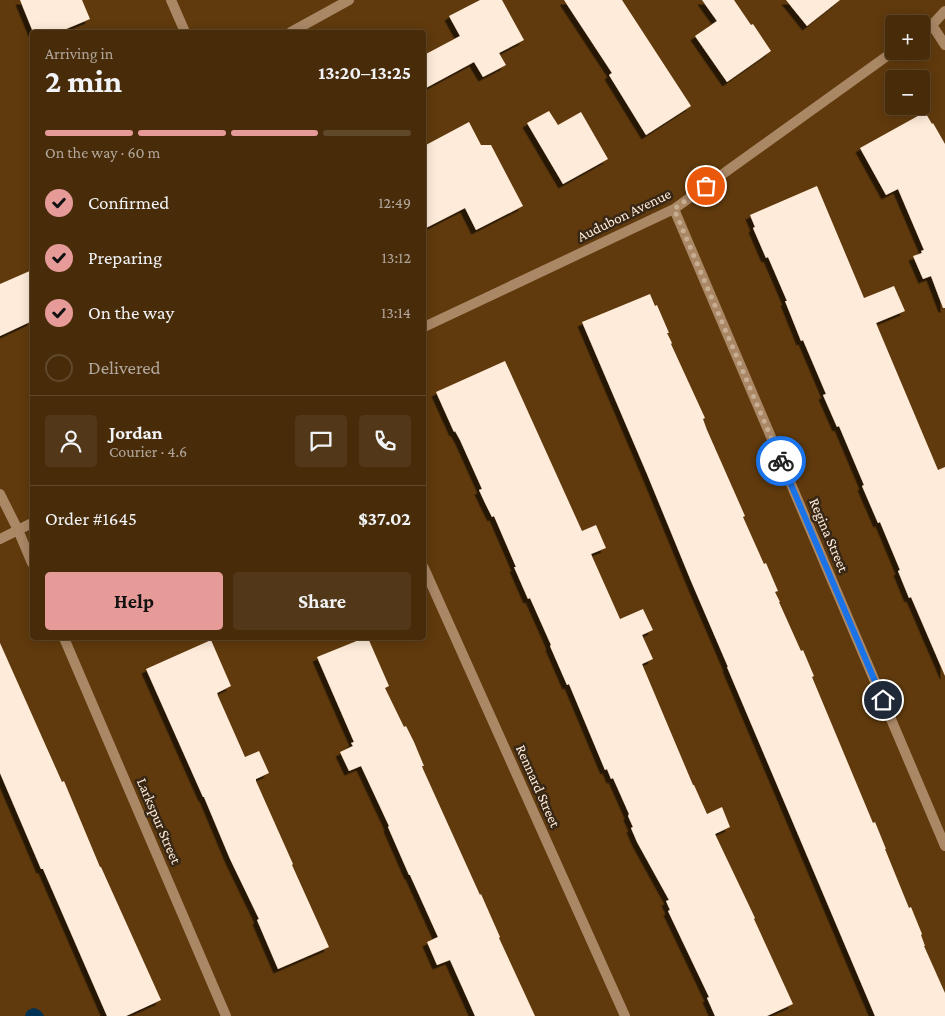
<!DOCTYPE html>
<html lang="en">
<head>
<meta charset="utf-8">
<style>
  body { margin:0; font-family:"Crimson Pro",serif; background:#523818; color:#f1f3f6; height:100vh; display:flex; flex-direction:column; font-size:19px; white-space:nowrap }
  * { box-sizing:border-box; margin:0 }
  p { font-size:16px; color:#b1a79c }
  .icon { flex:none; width:28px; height:28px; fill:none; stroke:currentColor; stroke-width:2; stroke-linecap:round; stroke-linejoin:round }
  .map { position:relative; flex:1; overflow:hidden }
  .side { position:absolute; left:30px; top:30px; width:396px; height:610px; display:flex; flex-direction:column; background:#482c0a; border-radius:5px; box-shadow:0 2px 12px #0003,0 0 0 1px #60482b }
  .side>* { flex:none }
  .buttons { position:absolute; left:885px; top:15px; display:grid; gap:10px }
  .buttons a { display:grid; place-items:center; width:45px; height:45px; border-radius:5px; background:#482c0a; box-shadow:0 2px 12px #0003,0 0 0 1px #60482b; font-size:25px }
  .pin { position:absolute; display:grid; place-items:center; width:42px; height:42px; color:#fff; margin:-21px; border:2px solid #fff; border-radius:50%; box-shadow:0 1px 5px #0007 }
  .courier { position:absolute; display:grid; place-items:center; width:50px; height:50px; margin:-25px; border:4px solid #1a73e8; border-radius:50%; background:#fff; color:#222; box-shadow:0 1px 6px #0007 }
  .summary em { font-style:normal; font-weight:700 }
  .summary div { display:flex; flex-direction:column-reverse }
  .summary { display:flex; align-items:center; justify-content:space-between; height:85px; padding:0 15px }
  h1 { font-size:32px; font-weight:700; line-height:38px }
  .bar { display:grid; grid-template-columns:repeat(4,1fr); gap:8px 5px; align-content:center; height:60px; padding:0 15px }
  .bar i { height:6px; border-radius:4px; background:#60482b }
  .bar .current { background:#e69b98 }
  .bar p { grid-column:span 4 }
  .line { display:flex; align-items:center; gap:12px; padding:0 15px; border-top:1px solid #60482b }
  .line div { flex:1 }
  .round { display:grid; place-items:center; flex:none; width:52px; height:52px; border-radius:5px; background:#523818 }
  ol { padding:0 15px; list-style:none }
  li { display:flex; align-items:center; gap:15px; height:55px }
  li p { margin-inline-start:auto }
  li .icon { padding:5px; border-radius:50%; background:#e69b98; color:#111; stroke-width:4 }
  li:last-child { color:#b1a79c }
  li i { width:28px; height:28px; border:2px solid #60482b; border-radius:50% }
  .action { display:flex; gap:10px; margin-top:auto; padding:10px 15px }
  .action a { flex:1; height:58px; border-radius:5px; background:#e69b98; color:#111; font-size:20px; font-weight:700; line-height:58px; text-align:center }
  .action a+a { background:#523818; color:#f1f3f6 }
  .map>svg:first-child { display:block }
  .water { fill:#003255 }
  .building { fill:#feebd9; filter:url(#shadow) }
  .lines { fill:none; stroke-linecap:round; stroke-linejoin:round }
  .minor { stroke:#aa8765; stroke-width:10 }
  .done { stroke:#c7ad92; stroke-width:5; stroke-dasharray:0 9 }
  .route { stroke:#1a73e8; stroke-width:6 }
  .labels { text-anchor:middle; stroke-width:5; stroke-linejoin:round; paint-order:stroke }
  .street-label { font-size:15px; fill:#feebd9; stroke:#382715 }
</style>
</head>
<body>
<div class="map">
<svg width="945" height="1016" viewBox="0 0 945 1016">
  <defs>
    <filter id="shadow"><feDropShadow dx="-4.5" dy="4.5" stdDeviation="0" flood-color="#0009"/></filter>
  </defs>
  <rect width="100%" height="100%" fill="#603a0d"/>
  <path class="water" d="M34,1008C39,1009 41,1011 44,1016H25C26,1011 29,1009 34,1008Z"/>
  <path class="building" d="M20,0H82L90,19L59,32H33Z
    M480,0H502L524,40L499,53L506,65L483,77L474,62L424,89V55L460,36L449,16Z
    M564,0H622L691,106L646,135L609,75L612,73Z
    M702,0H734L751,25L753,24L771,51L727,82L695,36L717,21Z
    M786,0H840L807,26Z
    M549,111L558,125L581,112L608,159L563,184L527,123Z
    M925,112L932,124L933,123L945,144V308H943L931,276L923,279L913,256L922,253L921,251L924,250L898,189L886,195L860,148Z
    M469,122L481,145H491L523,206L476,230L465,208L424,229V146Z
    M817,186L864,298L894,286L905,311L876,323L938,470L945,467V676L911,597L909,598L898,571L900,570L880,522L878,523L862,486L864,485L839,426L837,427L823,395L826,394L803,340L801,341L785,301H787L768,257L766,258L753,228L755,227L750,215Z
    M32,270V321L0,336V284Z
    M650,294L655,306L657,305L669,333H667L672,343L671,344L705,418L703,419L707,430L745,516L743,517L764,564L766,563L778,591L775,592L780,602H779L801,651L803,650L814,676L812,677L873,823L875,822L886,849H885L909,908L911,907L922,934L921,935L925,946H924L945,993V1016H875L727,667H728L691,581L647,474L582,322Z
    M505,361L582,531L596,525L606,548L591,554L620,619L643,609L653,630L642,635L653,659L642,664L693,785H694L707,814L722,807L730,827L715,834L755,918L754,919L793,1004L767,1016H715L707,998L709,997L668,911L670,910L666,901L669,900L637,842L631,828L633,827L628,816L629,814L613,778L611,779L607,769L605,770L569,684L567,685L550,646L551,645L530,598L528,599L514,567H516L494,516L492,517L485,503L479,490L482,489L460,440L455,431L454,432L436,392Z
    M364,638H368L389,686L385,688L404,727L406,726L414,742L424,766H422L423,769L480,895L481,894L500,937L499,938L535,1016H475L450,960L437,965L427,942L438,937L410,875H409L388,827L389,826L361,766L349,771L340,752L353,746L351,743L354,742L317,657Z
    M211,640L231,686L217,693L218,696L245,757L259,751L269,773L256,779V781L293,864L292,865L329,947L278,969L257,920L259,919L230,859L204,797H203L146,669Z
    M0,643L62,782L64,781L100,867H101L161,1000L126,1016H107L43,869H41L0,773Z"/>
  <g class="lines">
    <path class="minor" d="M171,0L185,32
      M932,25L945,45
      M291,32L349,0
      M921,32L932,25L945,11
      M674,209L945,846
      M424,327L674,209L894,51
      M0,494L18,530L32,563
      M0,539L32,523
      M424,568L625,1016
      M64,638L226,1016"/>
  </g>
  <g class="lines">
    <path class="done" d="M706,186L674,209L781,461"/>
    <path class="route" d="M781,461L883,700"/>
  </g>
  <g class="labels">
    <g class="street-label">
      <text transform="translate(624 215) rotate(-26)" y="5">Audubon Avenue</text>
      <text transform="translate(829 535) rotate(67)" y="5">Regina Street</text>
      <text transform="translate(538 786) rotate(66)" y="5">Rennard Street</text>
      <text transform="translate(159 821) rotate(67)" y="5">Larkspur Street</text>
    </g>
  </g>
</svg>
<div class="buttons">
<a>+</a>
<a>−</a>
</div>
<div class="pin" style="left:706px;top:186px;background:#ea580c"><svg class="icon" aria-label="bag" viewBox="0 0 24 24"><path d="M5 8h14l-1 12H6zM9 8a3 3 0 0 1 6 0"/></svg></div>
<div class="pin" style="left:883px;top:700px;background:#1f2937"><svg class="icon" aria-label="home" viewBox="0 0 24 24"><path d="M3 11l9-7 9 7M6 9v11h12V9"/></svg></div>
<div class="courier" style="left:781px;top:461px"><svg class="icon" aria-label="bike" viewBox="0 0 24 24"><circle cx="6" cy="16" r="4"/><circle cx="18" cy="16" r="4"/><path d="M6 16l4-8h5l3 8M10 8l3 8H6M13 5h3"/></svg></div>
<section class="side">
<div class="summary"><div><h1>2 min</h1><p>Arriving in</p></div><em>13:20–13:25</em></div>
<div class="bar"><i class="current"></i><i class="current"></i><i class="current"></i><i></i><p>On the way · 60 m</p></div>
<ol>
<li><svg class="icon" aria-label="check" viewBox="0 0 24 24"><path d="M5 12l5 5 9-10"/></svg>Confirmed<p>12:49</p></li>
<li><svg class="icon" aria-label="check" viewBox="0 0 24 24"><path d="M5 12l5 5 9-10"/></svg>Preparing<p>13:12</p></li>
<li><svg class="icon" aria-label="check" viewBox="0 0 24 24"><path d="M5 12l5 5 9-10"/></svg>On the way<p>13:14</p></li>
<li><i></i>Delivered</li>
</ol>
<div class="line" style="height:90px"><a class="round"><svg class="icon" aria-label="person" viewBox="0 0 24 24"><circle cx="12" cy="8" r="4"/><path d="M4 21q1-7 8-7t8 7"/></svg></a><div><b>Jordan</b><p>Courier · 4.6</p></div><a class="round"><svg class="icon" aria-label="chat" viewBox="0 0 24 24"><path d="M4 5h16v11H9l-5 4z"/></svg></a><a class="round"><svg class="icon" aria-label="phone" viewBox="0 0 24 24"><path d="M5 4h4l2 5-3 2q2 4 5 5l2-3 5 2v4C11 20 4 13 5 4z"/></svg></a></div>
<div class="line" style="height:65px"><div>Order #1645</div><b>$37.02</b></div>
<div class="action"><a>Help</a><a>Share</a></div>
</section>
</div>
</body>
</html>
